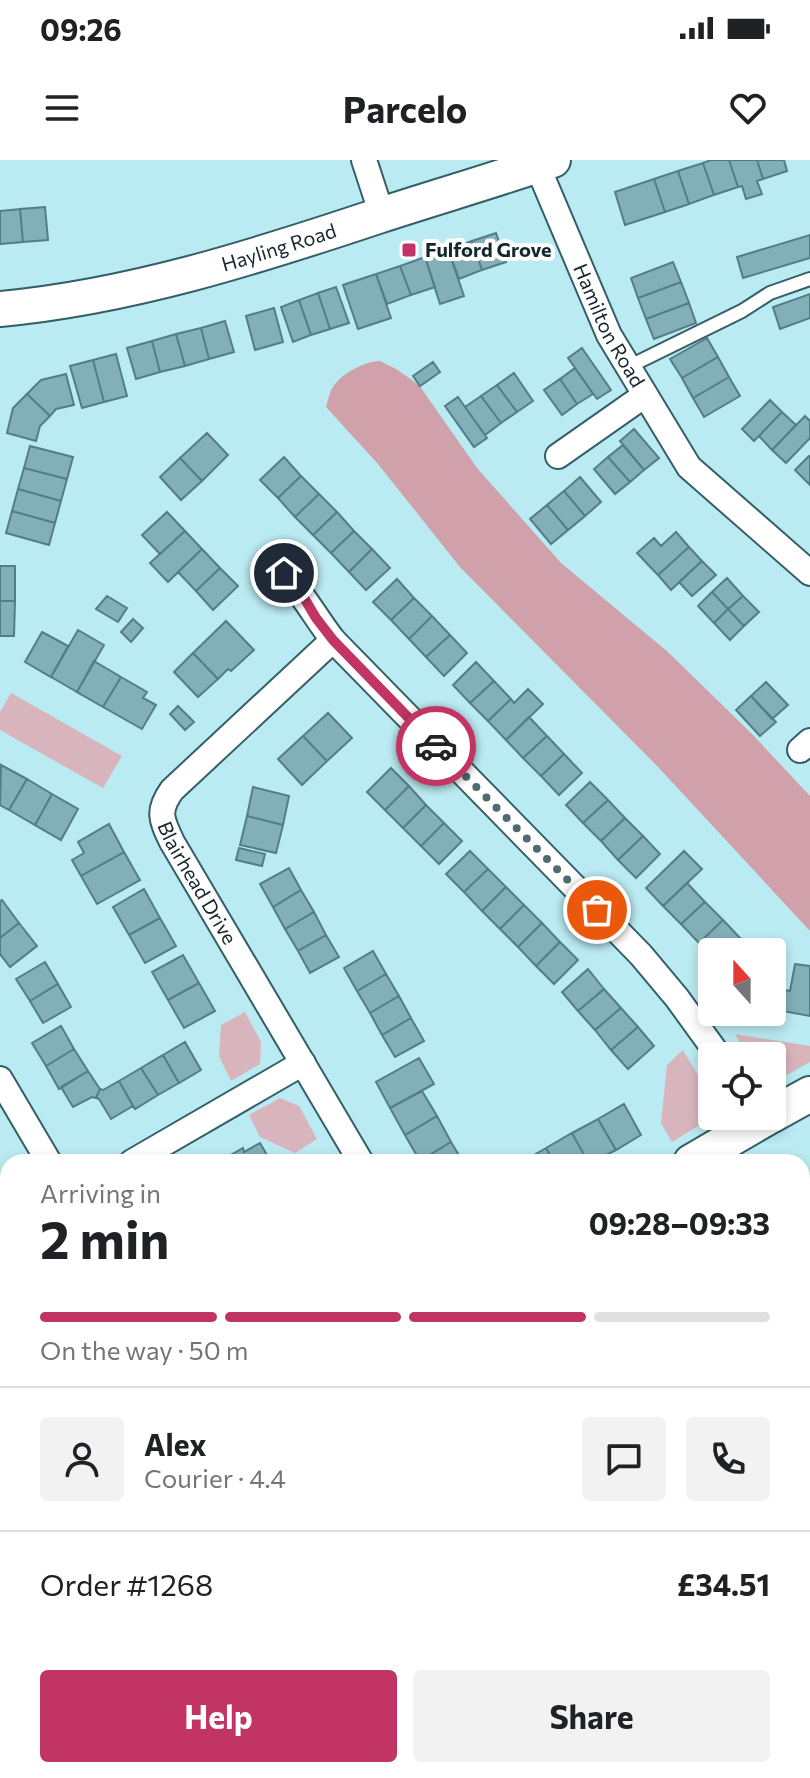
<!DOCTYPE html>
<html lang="en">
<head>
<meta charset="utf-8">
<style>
  body { margin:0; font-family:Commissioner,sans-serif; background:#f2f2f2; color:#202124; height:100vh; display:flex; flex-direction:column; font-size:30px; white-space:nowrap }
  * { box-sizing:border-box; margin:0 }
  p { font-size:26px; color:#757577 }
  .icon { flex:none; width:44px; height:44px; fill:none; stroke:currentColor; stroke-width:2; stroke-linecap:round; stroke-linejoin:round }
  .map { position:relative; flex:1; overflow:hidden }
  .details { position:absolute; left:0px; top:994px; width:810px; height:624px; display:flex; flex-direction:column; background:#fff; border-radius:24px 24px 0 0; box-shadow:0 4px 12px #0003 }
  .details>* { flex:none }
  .needle { width:52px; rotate:339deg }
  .controls { position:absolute; left:698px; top:778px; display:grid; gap:16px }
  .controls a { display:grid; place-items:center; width:88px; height:88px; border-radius:8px; background:#fff; box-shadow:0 4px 12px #0003; font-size:40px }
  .pin { position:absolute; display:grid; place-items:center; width:68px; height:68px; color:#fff; margin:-34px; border:4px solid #fff; border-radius:50%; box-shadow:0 2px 8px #0007 }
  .courier { position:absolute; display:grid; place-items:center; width:80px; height:80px; margin:-40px; border:6px solid #c13464; border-radius:50%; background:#fff; color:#222; box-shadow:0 2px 10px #0007 }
  .headline em { font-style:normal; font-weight:700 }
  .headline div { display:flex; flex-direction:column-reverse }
  .headline { display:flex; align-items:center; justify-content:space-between; height:136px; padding:0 40px }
  h1 { font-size:52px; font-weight:700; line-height:60px }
  .bar { display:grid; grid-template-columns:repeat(4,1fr); gap:12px 8px; align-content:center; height:96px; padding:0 40px }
  .bar i { height:10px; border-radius:6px; background:#e0e0e0 }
  .bar .active { background:#c13464 }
  .bar p { grid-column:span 4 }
  .line { display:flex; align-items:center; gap:20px; padding:0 40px; border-top:2px solid #e0e0e0 }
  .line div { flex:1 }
  .round { display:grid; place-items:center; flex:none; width:84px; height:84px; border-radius:8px; background:#f2f2f2 }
  .button { display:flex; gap:16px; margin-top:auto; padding:16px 40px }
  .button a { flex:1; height:92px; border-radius:8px; background:#c13464; color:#fff; font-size:32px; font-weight:700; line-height:92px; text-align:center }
  .button a+a { background:#f2f2f2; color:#202124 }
  .status { display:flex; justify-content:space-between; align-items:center; height:56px; padding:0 40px; background:#fff; direction:ltr }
  .status svg { height:22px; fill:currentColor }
  header { display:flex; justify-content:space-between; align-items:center; height:104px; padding:0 40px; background:#fff; font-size:36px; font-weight:700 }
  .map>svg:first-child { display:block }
  .green { fill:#d8b5bc }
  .forest { fill:#d0a1aa }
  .building { fill:#82afb8; stroke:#527e86; stroke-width:2 }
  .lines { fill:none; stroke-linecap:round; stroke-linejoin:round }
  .lane-casing { stroke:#345f67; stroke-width:16 }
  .street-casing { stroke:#345f67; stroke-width:28 }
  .secondary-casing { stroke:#345f67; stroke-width:38 }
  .lane { stroke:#fff; stroke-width:12 }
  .street { stroke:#fff; stroke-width:24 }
  .secondary { stroke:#fff; stroke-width:34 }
  .done { stroke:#4f6b70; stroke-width:8; stroke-dasharray:0 14.4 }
  .route { stroke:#c13464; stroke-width:10 }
  .poi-dot { fill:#c13464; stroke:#fff; stroke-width:3 }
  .labels { text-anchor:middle; stroke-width:8; stroke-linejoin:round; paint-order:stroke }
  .street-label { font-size:20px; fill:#15272a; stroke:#fff }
  .poi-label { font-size:20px; font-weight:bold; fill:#15272a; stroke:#fff; text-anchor:start }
</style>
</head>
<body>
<div class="status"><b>09:26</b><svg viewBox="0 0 49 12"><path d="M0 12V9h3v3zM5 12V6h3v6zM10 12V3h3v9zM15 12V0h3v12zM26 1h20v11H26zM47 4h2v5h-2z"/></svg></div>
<header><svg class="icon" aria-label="menu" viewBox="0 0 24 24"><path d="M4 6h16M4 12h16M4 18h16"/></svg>Parcelo<svg class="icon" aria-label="heart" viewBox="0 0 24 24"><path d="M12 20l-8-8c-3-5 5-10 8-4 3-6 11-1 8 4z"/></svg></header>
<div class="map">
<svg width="810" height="1618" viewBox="0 0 810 1618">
  <rect width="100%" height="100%" fill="#baeaf2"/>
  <path class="green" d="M11,533L122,596L103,628L0,570V552Z
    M245,852L261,882L260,904L231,921L219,896L221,865Z
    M735,874L810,886V902L774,922L772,921V896H748Z
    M683,890L712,939L713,957L672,982L661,963L667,905Z
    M280,938L299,946L317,979L295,993L260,977L249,955Z"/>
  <path class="forest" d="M380,201L396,209L419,225L477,308L561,403L668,492L752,574L810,636V771L659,608L460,407L378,304L326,247C328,241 329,233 333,227C342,213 363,202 380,201Z
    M8,1451V1610H417L423,1618H0V1456Z"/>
  <path class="building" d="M711,0H729L738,27L714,35L703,3Z
    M729,0H757L763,19L757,21L762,34L746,39L742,26L738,27Z
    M757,0H784L787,11L763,19Z
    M703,3L714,35L689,44L678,11Z
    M678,11L689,44L665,52L654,19Z
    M654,19L665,52L625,65L615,32Z
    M45,47L48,80L23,82L20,49Z
    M20,49L23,82L0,84V51Z
    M496,73L506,102L482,110L472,81Z
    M810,75V98L743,118L737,97Z
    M472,81L482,110L459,119L448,89Z
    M448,89L464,136L440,144L425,97Z
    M425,97L435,127L411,135L400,106Z
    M673,102L681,122L638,138L631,118Z
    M400,106L411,135L387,144L376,114Z
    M376,114L391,158L358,169L343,125Z
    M681,122L689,143L646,159L638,138Z
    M336,127L349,163L330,169L318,133Z
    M318,133L330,169L311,175L299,140Z
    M810,134V158L780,169L773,147Z
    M299,140L311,175L293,182L281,147Z
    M689,143L696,163L654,179L646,159Z
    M274,148L283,182L255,190L246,156Z
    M225,161L234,192L209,199L201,168Z
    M201,168L209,199L185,206L176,174Z
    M176,174L185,206L160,212L152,181Z
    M707,178L718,197L682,218L670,199Z
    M152,181L160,212L136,219L127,188Z
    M582,188L611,230L597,239L568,198Z
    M116,194L127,236L104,242L93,200Z
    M718,197L729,217L693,238L682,218Z
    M93,200L104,242L82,248L70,206Z
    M433,202L440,212L420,226L413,216Z
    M575,208L593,234L577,244L560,219Z
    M514,213L533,241L517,252L497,225Z
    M66,214L74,245L56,249L50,256L27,234L41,220Z
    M729,217L740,236L704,257L693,238Z
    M560,219L577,244L562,255L544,230Z
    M497,225L517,252L501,263L481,236Z
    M27,234L50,256L40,266L36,281L7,273L13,248Z
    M481,236L501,263L485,275L465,247Z
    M458,237L487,278L474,287L445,246Z
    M770,240L782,252L754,281L742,269Z
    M782,252L796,265L772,290L759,276Z
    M805,256L810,261V278L786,303L772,290Z
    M634,269L659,298L644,310L620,281Z
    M207,273L228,295L202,321L180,298Z
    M623,285L644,310L630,322L608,297Z
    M30,286L73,297L67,319L24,308Z
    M809,296L810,297V325L795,310Z
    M284,297L301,316L278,338L260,320Z
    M608,297L630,322L615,334L594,309Z
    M180,298L202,321L181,340L160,317Z
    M24,308L67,319L61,341L18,329Z
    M301,316L319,334L295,357L278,338Z
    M580,317L601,342L585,356L564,331Z
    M18,329L61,341L55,363L12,351Z
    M564,331L585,356L568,370L547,345Z
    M319,334L337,352L313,375L295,357Z
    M547,345L568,370L551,384L530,359Z
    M12,351L55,363L49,385L6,373Z
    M167,352L185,371L160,394L142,375Z
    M337,352L354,371L331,393L313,375Z
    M185,371L202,389L168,422L150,403Z
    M354,371L372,389L349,412L331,393Z
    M676,372L689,387L658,415L637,393L654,378L661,386Z
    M689,387L702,401L671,430L658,415Z
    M202,389L220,408L196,431L178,412Z
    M372,389L390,408L366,430L349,412Z
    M702,401L716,415L692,436L679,422Z
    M0,406H15V441H0Z
    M220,408L238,426L213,450L196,431Z
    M727,418L743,436L728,449L712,432Z
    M397,419L414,438L391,460L373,442Z
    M712,432L728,449L714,463L698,446Z
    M107,436L127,448L118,462L96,449Z
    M743,436L759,452L744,466L728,449Z
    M414,438L432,456L409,479L391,460Z
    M0,441H15L14,476H0Z
    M728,449L744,466L730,480L714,463Z
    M432,456L450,475L426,497L409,479Z
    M133,459L143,468L131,482L121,472Z
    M226,461L254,490L231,511L228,509L218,519L193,493Z
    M78,470L104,485L77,532L51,517Z
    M42,472L68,486L51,517L25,502Z
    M450,475L467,493L444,516L426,497Z
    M193,493L218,519L198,537L174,512Z
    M94,501L121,517L103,547L77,532Z
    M476,502L494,521L470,543L453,525Z
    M121,517L147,532L143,538L156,545L142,569L103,547Z
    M494,521L511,539L488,561L470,543Z
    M766,522L788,545L772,559L751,536Z
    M528,529L543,544L506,580L488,561L511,539L514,543Z
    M751,536L776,562L760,576L736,550Z
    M178,546L194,562L185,570L170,554Z
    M328,553L352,578L327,601L303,576Z
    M529,557L547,576L523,598L506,580Z
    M303,576L327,601L302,625L278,599Z
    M547,576L564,594L541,616L523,598Z
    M564,594L582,613L559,635L541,616Z
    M1,605L27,619L9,650L0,645Z
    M391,608L409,626L385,650L367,632Z
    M27,619L52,634L35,665L9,650Z
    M590,622L608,640L583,663L566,645Z
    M409,626L426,645L403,668L385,650Z
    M253,627L289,636L283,665L247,656Z
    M52,634L78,649L61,680L35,665Z
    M608,640L625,658L601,681L583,663Z
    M426,645L444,663L421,686L403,668Z
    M247,656L283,665L276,693L240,685Z
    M625,658L643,676L618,700L601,681Z
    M444,663L462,681L439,704L421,686Z
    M109,664L124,692L81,716L72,700L84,693L78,682Z
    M643,676L660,694L636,718L618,700Z
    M239,688L265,694L262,706L236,700Z
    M470,691L488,709L464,732L446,714Z
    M684,691L702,709L663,746L646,728Z
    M124,692L140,720L97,744L81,716Z
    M289,708L301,730L273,747L260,724Z
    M488,709L506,727L482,751L464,732Z
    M687,723L705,742L681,764L663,746Z
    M506,727L524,745L500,769L482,751Z
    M144,729L160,758L129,775L113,747Z
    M301,730L314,752L285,769L273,747Z
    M2,740L19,763L0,778V741Z
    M705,742L723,760L699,783L681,764Z
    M524,745L542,763L518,787L500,769Z
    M314,752L326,775L298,791L285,769Z
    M160,758L176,786L145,803L129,775Z
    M723,760L741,779L727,792H712V797L699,783Z
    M19,763L37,786L10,807L0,794V778Z
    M542,763L560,782L536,806L518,787Z
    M326,775L339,797L310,813L298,791Z
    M741,779L754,792H727Z
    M560,782L578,800L554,824L536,806Z
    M373,791L386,814L357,831L344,808Z
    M183,795L199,823L168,840L152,812Z
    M45,802L58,824L30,841L16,819Z
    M795,804L810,806V856L772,849L775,828L790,831Z
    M588,809L604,829L578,851L562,832Z
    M386,814L399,836L370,853L357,831Z
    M199,823L215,851L184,868L168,840Z
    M58,824L71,847L43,863L30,841Z
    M604,829L621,848L595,870L578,851Z
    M399,836L411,858L382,875L370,853Z
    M621,848L638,867L611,890L595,870Z
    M411,858L424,881L395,897L382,875Z
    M61,866L74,889L46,906L32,883Z
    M638,867L654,886L628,909L611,890Z
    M185,882L201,910L179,923L163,895Z
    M74,889L88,911L59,929L46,906Z
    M163,895L179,923L158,935L141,908Z
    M419,898L434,924L390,948L376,922Z
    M141,908L158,935L135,949L119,921Z
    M88,911L100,929L96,938L92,937L73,947L61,927Z
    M119,921L133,946L111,959L99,939L96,938L100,929L103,930Z
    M422,931L437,956L405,975L390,948Z
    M624,944L641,975L616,990L598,959Z
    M437,956L451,982L420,1001L405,975Z
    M598,959L616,990L593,1002H588L572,973Z
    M572,973L588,1002H554L546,988Z
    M451,982L463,1002H421L420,1001Z
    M260,983L271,1002L220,1001L243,988L244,992Z
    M546,988L554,1002H522Z
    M802,1118L810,1124V1147L802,1158Z
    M802,1216L810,1227V1268L802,1274Z
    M1,1310L8,1320V1346L0,1351V1311Z
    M810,1590V1618H733L754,1610H802V1592Z"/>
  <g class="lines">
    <defs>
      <path id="lane" d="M628,207L742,151L770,133L810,119"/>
      <g id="street">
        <path d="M364,0L382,55"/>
        <path id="s1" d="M537,5L609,175L689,307L810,413"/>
        <path d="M558,296L645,235"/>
        <path d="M284,413C303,434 316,458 333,480L641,795L677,838L719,896"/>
        <path id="s2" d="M333,480L172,630C157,651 161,659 172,682L361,1002"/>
        <path d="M800,590L810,581"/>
        <path d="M0,919L49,1002"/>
        <path d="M132,1002L303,903"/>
        <path d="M802,1042L810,1036"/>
        <path d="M0,1079L8,1074"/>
      </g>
      <g id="secondary">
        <path id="s3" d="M0,149C130,137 255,97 378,56C436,37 495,20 553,0"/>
        <path d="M772,955L810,934"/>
        <path d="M691,1002L770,956"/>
        <path d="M0,1408L8,1403"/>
      </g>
    </defs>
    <use href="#lane" class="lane-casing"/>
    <use href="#street" class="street-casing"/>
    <use href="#secondary" class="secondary-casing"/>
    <use href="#lane" class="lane"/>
    <use href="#street" class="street"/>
    <use href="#secondary" class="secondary"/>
  </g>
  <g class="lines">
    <path class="done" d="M436,586L597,750"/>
    <path class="route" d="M284,413L300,431L316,458L333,480L436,586"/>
  </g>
  <rect class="poi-dot" x="401" y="82" width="16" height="16" rx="4"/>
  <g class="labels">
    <g class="street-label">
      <text dy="7" stroke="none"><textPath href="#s3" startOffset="286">Hayling Road</textPath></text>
      <text dy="7" stroke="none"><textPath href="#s1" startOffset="176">Hamilton Road</textPath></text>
      <text dy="7" stroke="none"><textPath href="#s2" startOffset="324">Blairhead Drive</textPath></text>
    </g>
    <g class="poi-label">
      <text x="425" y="97">Fulford Grove</text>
    </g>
  </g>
</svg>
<div class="controls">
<a><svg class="needle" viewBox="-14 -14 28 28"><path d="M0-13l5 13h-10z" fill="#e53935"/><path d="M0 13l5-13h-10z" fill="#757577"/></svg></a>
<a><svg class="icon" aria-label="locate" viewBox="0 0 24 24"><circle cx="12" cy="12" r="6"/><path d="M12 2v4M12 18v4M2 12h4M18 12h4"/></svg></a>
</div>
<div class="pin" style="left:597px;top:750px;background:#ea580c"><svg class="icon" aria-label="bag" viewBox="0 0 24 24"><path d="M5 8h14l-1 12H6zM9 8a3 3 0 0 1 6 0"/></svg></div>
<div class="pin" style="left:284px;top:413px;background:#1f2937"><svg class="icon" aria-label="home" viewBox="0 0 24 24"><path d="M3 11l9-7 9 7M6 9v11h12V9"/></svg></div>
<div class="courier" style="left:436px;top:586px"><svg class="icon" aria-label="car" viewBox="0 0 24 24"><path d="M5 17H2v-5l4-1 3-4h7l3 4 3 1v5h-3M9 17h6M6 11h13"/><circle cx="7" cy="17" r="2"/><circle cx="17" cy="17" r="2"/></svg></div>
<section class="details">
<div class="headline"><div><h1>2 min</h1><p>Arriving in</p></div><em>09:28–09:33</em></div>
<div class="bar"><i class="active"></i><i class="active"></i><i class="active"></i><i></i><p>On the way · 50 m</p></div>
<div class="line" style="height:144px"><a class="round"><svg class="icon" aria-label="person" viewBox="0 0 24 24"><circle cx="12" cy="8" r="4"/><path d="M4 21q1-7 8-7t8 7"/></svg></a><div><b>Alex</b><p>Courier · 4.4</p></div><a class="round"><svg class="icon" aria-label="chat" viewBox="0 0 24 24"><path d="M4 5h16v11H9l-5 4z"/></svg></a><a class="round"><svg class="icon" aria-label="phone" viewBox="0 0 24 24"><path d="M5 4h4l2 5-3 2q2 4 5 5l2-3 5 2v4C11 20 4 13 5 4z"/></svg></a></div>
<div class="line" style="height:104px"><div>Order #1268</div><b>£34.51</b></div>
<div class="button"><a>Help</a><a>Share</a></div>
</section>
</div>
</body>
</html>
